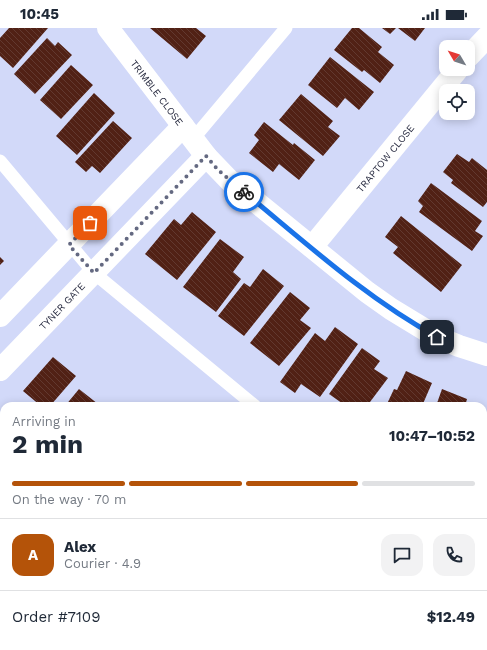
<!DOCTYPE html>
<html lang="en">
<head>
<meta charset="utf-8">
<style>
  body { margin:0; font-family:"Work Sans",sans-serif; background:#f2f2f3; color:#1f2937; height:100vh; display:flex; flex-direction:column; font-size:15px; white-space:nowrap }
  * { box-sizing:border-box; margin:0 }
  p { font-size:13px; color:#747a83 }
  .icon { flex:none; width:22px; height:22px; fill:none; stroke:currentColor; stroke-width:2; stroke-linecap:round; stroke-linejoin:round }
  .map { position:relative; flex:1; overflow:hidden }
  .details { position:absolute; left:0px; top:374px; width:487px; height:248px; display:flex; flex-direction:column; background:#fff; border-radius:12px 12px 0 0; box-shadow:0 2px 10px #0003 }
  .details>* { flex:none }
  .needle { width:26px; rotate:309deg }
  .fabs { position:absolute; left:439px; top:12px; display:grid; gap:8px }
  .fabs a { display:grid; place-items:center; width:36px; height:36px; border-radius:8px; background:#fff; box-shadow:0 2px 10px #0003; font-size:20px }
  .pin { position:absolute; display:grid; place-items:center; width:34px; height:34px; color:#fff; margin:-17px; border-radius:8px; box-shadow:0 2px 6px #0006 }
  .courier { position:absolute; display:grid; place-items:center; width:40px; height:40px; margin:-20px; border:3px solid #1a73e8; border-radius:50%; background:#fff; color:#222; box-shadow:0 1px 5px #0007 }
  .summary em { font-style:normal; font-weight:700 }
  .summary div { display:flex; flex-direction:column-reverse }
  .summary { display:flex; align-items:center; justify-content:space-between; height:68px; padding:0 12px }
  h1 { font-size:26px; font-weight:700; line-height:30px }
  .bar { display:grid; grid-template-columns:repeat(4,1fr); gap:6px 4px; align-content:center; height:48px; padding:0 12px }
  .bar i { height:5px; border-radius:3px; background:#e0e1e3 }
  .bar .active { background:#b45309 }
  .bar p { grid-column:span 4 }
  .line { display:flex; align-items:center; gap:10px; padding:0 12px; border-top:1px solid #e0e1e3 }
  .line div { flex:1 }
  .round { display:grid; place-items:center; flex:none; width:42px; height:42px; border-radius:12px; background:#f2f2f3 }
  .status { display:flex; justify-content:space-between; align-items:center; height:28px; padding:0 20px; background:#fff; direction:ltr }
  .status svg { height:11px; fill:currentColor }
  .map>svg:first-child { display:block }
  .building { fill:url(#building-back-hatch) }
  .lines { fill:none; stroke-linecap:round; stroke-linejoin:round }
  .lane { stroke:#fff; stroke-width:13 }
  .street { stroke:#fff; stroke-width:22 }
  .secondary { stroke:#bff3da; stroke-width:22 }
  .done { stroke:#646981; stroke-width:4; stroke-dasharray:0 7.2 }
  .route { stroke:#1a73e8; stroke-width:5 }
  .labels { text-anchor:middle; stroke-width:4; stroke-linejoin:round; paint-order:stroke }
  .street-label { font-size:10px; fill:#292c41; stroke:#d2d9f9 }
</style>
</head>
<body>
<div class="status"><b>10:45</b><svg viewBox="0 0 49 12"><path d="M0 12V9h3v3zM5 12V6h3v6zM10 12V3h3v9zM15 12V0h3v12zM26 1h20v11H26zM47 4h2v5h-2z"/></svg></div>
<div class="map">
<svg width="487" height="622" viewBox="0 0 487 622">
  <defs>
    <pattern id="building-back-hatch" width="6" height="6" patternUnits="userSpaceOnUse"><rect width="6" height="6" fill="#512115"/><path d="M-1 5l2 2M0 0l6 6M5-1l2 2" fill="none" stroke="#623930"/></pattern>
  </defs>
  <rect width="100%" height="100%" fill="#d2d9f9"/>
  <path class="building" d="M9,0H48L13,40L0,28V10Z
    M150,0H196L206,8L187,31Z
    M352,0H359L382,19L378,24L394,37L380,55L364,42L362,44L334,22Z
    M382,0H396L390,6Z
    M398,0H425L415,13Z
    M47,10L55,18L58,14L72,27L35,66L14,46Z
    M330,29L374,64L359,82L345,70L337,80L308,57Z
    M71,37L93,57L61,91L40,72Z
    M94,65L115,85L77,127L56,108Z
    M301,66L333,93L328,99L340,108L323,128L279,92Z
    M113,93L132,110L100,145L92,138L86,144L75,134Z
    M264,94L293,117L294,115L315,132L299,152L279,136L273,144L249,125L259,112L254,107Z
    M457,126L469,134L472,130L487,142V174L483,179L451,155L453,152L443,144Z
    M431,155L482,193L475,203L483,208L472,223L419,184L423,178L418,173Z
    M192,184L216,204L177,252L145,226L174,191L181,197Z
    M401,188L462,237L441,264L393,225L398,219L385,209Z
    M220,211L244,229L233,244L241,251L216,284L183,259Z
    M0,229L4,233L0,237Z
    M263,241L284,258L244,308L218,288L244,255L250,259Z
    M290,264L310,280L300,292L311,300L279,338L250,315Z
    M335,299L358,316L320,369L301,356L295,365L280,354L315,305L325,313Z
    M362,320L380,333L374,341L388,350L367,378H346L329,366Z
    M53,329L76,348L50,378H41L23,363Z
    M406,343L432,355L422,378H386L394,361L397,362Z
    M79,361L98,376L96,378H65Z
    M442,361L467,371L465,378H436Z
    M483,571L487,572V600L485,609H483Z
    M7,618H41L37,622H12Z"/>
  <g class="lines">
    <path class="lane" d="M193,111L286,0
      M0,133L94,245L255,378
      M483,493L487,494"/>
    <g class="street">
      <path id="s1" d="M108,0L206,128L229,152L367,264L391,281L437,309L459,318L487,327"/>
      <path d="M468,29L487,9"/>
      <path id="s2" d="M312,219L458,41"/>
      <path d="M0,288L183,98"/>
      <path id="s3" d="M0,342L206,128"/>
      <path d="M0,561L4,556"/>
    </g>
    <path class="secondary" d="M0,428L4,433
      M279,618L290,622"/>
  </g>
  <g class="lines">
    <path class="done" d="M90,195L69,217L94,245L206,128L218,142L244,164"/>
    <path class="route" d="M244,164C306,215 366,270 437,309"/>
  </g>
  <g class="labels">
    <g class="street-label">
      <text dy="4" stroke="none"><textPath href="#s1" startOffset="81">TRIMBLE CLOSE</textPath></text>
      <text dy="4" stroke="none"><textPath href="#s2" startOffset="115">TRAPTOW CLOSE</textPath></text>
      <text dy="4" stroke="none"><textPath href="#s3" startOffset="89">TYNER GATE</textPath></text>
    </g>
  </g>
</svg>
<div class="fabs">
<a><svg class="needle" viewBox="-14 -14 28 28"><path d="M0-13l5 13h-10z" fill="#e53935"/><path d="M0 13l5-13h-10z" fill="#747a83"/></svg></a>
<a><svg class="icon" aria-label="locate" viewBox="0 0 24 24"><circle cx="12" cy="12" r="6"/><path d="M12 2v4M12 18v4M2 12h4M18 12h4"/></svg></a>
</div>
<div class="pin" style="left:90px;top:195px;background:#ea580c"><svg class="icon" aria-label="bag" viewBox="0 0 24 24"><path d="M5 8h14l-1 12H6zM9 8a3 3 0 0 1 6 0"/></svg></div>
<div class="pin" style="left:437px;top:309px;background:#1f2937"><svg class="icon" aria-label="home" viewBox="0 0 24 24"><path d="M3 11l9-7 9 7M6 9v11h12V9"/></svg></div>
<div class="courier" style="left:244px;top:164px"><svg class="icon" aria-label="bike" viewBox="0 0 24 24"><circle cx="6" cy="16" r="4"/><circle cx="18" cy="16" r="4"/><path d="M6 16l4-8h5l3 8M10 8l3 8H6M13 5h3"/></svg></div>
<section class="details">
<div class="summary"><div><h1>2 min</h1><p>Arriving in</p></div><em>10:47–10:52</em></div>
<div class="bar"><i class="active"></i><i class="active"></i><i class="active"></i><i></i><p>On the way · 70 m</p></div>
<div class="line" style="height:72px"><b class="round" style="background:#b45309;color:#fff">A</b><div><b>Alex</b><p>Courier · 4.9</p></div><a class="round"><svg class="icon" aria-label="chat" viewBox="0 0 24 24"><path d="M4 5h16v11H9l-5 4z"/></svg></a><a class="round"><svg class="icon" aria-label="phone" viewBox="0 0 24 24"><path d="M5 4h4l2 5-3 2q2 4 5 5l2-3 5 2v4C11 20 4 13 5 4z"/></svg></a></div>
<div class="line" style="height:52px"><div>Order #7109</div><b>$12.49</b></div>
</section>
</div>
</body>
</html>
